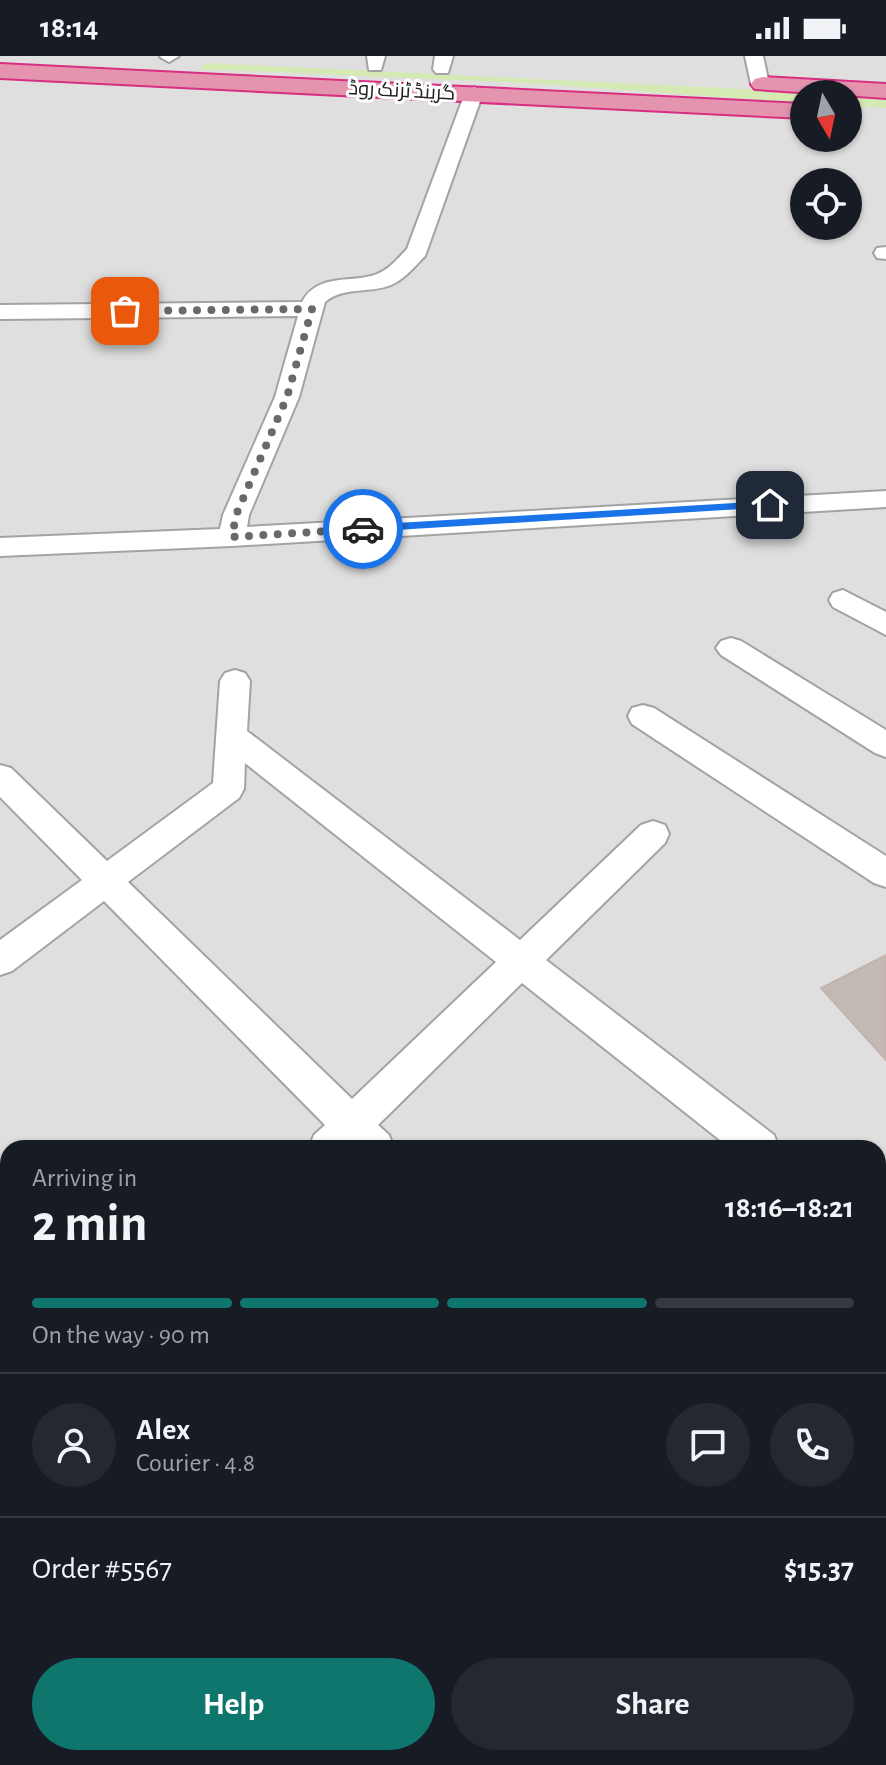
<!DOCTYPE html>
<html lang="en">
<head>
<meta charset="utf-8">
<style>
  body { margin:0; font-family:"Alegreya Sans",Cairo,sans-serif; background:#242831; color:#f1f3f6; height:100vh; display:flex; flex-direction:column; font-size:30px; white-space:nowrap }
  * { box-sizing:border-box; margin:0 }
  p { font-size:26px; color:#9ea1a6 }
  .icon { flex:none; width:44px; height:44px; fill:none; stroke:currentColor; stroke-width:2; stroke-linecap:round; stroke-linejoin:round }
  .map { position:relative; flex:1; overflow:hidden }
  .sheet { position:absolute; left:0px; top:1084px; width:886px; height:626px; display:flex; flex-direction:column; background:#171b24; border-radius:24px 24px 0 0; box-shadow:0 2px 6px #0004 }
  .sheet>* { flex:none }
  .needle { width:52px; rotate:171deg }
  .fabs { position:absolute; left:790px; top:24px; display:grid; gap:16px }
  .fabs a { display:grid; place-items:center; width:72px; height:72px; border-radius:50%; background:#171b24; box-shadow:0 2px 6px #0004; font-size:40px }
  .pin { position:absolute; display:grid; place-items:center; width:68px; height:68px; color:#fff; margin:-34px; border-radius:16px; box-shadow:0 4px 12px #0006 }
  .courier { position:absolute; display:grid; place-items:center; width:80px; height:80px; margin:-40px; border:6px solid #1a73e8; border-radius:50%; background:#fff; color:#222; box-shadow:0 2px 10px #0007 }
  .headline em { font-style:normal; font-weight:700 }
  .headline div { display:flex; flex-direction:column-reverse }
  .headline { display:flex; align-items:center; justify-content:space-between; height:136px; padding:0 32px }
  h1 { font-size:52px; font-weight:700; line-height:60px }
  .bar { display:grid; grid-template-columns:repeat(4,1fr); gap:12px 8px; align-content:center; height:96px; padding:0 32px }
  .bar i { height:10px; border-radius:6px; background:#363941 }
  .bar .selected { background:#0f766e }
  .bar p { grid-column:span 4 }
  .line { display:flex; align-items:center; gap:20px; padding:0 32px; border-top:2px solid #363941 }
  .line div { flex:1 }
  .round { display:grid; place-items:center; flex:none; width:84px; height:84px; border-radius:42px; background:#242831 }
  .primary-button { display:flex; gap:16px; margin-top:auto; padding:16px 32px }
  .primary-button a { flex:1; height:92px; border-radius:48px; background:#0f766e; color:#fff; font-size:32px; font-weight:700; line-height:92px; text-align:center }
  .primary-button a+a { background:#242831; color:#f1f3f6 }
  .status { display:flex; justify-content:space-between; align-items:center; height:56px; padding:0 40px; background:#171b24; direction:ltr }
  .status svg { height:22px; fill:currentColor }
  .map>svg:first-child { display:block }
  .residential { fill:#e0dfdf; fill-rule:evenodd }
  .grass { fill:#d5e9b2 }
  .building { fill:#c2b9b5; stroke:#c3b3ac; stroke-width:2 }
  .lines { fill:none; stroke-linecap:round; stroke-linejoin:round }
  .street-casing { stroke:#a3a3a3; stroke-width:4 }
  .highway-casing { stroke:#d72f81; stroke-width:4 }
  .street { fill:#fff; fill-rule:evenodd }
  .highway { fill:#e594af; fill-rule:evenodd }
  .route { fill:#1a73e8 }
  .done { stroke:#6b6968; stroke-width:8; stroke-dasharray:0 14.4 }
  .labels { text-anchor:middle; stroke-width:6; stroke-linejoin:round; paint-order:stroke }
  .far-street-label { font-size:20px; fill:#222; stroke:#fff }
</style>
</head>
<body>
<div class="status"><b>18:14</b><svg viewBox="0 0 49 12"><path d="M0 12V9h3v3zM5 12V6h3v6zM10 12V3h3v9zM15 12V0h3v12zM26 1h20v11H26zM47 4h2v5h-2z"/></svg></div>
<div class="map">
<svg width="886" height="1709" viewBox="0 0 886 1709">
  <rect width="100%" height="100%" fill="#f2eee9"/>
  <path class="residential" d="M0,0H886V1709H0ZM804,38H848V82H804ZM804,126H848V170H804ZM8,1092H878V1702H8Z"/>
  <path class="grass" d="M206,7L886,40V52L848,50V38H804V47L526,27L199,13Z"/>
  <path class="building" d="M886,899V1004L821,932Z"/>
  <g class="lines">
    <defs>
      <path id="street" d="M179,0L169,6L160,1L161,0Z
        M367,0H385L381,14H369Z
        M435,0H453L448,17H436L433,13Z
        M745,0H763L769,28L766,32H754L751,28Z
        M474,31L483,37L425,200C415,210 405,223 391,229C369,238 344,230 325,246L299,341L249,459L247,471L886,435V451L232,490L0,500V482L220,473L223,459L275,341L298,260L0,263V249L302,246C318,216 351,228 377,218C390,213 398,202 407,193L465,37Z
        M886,191V203L877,202L874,197L877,192Z
        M843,534L886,556V579L833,551L829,544L833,537Z
        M731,582L741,585L886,674V701L875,697L721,599L716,592L721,585Z
        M235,614L245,617L250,625L247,675L520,884L641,769L653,765L665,769L669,778L665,787L546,904L774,1079L779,1092H730L522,927L378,1069L389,1079L394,1092H309L314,1079L325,1069L104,845L12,915L0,919V884L82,824L0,741V709L11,712L107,805L213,727L220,625L225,617ZM245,707L496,906L352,1043L128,826L239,742L244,733Z
        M643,649L654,652L886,800V831L874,827L632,668L628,660L632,652Z
        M886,1171V1219L878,1222V1174Z
        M8,1373V1421L0,1424V1376Z
        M0,1559L8,1562V1619L0,1616Z
        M54,1702H105L108,1709H57Z
        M488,1702H540L537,1709H485Z
        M771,1702H825L828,1709H774Z"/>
      <path id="highway" d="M0,8L804,48V62L0,22Z
        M763,21L886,28V42L755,33L751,28L755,23Z"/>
    </defs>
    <use href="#street" class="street-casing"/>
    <use href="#highway" class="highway-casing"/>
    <use href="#street" class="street"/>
    <use href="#highway" class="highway"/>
  </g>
  <path class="route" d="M770,445L774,446V451L363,476L358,473L363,469Z"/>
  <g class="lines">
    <path class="done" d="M125,255L312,253L287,341L236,459L232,481L363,473"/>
  </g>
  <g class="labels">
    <g class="far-street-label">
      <text transform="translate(402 34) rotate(3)" y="7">گرینڈ ٹرنک روڈ</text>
    </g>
  </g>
</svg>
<div class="fabs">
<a><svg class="needle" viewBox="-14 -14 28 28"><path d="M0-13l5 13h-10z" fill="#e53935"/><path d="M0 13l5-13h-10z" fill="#9ea1a6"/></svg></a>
<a><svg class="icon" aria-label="locate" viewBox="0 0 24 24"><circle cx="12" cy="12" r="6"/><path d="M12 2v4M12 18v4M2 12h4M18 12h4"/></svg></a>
</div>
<div class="pin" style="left:125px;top:255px;background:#ea580c"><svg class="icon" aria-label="bag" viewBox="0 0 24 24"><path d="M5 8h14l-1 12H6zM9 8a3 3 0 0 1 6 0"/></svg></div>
<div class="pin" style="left:770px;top:449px;background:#1f2937"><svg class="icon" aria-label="home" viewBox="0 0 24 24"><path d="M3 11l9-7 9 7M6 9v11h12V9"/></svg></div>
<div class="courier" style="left:363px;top:473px"><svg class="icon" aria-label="car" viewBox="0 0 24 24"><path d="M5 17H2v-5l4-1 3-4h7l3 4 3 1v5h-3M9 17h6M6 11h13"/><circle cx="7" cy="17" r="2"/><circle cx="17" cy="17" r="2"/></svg></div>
<section class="sheet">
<div class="headline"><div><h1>2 min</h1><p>Arriving in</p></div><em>18:16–18:21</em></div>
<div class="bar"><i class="selected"></i><i class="selected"></i><i class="selected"></i><i></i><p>On the way · 90 m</p></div>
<div class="line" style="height:144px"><a class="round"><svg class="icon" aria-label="person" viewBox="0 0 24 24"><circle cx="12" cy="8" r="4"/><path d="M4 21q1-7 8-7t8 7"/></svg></a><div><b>Alex</b><p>Courier · 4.8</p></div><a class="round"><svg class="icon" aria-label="chat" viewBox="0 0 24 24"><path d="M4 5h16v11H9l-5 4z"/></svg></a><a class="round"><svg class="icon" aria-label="phone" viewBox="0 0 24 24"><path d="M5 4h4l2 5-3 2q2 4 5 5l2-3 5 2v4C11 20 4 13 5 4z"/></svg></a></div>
<div class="line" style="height:104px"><div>Order #5567</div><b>$15.37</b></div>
<div class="primary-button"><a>Help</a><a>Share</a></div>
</section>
</div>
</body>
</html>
